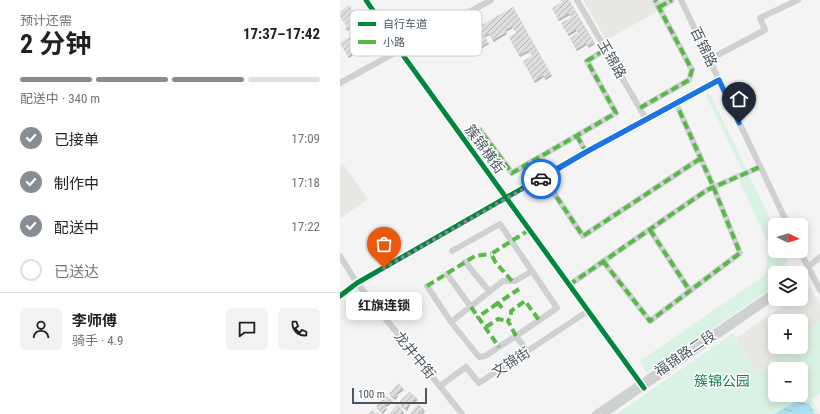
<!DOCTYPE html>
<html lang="zh">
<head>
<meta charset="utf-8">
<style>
  body { margin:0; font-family:"Roboto Condensed","Noto Sans SC",sans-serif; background:#f2f2f2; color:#202124; height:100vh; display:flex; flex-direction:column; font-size:15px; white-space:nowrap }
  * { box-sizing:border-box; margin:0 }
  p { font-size:13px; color:#757577 }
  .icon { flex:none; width:22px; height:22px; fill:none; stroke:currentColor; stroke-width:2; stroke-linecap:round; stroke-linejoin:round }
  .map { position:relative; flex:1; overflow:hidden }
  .panel { display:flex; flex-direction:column; background:#fff; width:340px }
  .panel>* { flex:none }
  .needle { width:26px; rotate:95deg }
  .tools { position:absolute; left:428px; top:218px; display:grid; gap:8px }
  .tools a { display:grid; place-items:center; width:40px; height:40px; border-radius:6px; background:#fff; box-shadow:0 2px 10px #0003; font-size:20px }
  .scale { position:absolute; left:12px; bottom:10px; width:75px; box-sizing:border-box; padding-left:4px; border:2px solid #4a5661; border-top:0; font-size:11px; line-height:14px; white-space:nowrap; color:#4a5661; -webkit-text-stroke:3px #fff; paint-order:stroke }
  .pin { position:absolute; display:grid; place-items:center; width:34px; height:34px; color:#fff; margin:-41px -17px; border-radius:50% 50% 50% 0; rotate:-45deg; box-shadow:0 0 4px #0007 }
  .pin .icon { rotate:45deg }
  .courier { position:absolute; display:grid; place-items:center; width:40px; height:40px; margin:-20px; border:3px solid #1a73e8; border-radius:50%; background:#fff; color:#222; box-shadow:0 1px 5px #0007 }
  .bubble { position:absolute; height:28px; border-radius:6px; background:#fff; box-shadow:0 2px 10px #0003; font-size:13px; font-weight:700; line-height:28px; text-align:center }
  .overview em { font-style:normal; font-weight:700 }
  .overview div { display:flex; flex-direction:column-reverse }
  .overview { display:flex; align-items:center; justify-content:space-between; height:68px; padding:0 20px }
  h1 { font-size:26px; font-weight:700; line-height:30px }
  .bar { display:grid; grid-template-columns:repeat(4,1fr); gap:6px 4px; align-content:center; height:48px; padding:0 20px }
  .bar i { height:5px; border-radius:3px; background:#e0e0e0 }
  .bar .selected { background:#868d94 }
  .bar p { grid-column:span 4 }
  .line { display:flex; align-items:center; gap:10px; padding:0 20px; border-top:1px solid #e0e0e0 }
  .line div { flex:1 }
  .round { display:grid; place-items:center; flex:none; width:42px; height:42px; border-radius:6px; background:#f2f2f2 }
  ol { padding:0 20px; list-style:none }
  li { display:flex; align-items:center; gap:12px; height:44px }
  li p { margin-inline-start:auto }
  li .icon { padding:4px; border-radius:50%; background:#868d94; color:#fff; stroke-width:4 }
  li:last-child { color:#757577 }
  li i { width:22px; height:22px; border:2px solid #e0e0e0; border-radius:50% }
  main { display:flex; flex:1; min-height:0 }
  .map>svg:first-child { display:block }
  .commercial { fill:#e8e7e3 }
  .green { fill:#d9f2e3; fill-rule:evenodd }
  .water { fill:url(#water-ripples) }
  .building { fill:url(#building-hatch); filter:url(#shadow) }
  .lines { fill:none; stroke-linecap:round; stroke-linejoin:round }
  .minor { stroke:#ced0d2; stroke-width:6 }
  .quiet { stroke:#58b947; stroke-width:4; stroke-dasharray:8 4; stroke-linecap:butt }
  .cycleway-casing { stroke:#fff; stroke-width:8 }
  .cycleway { stroke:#00873e; stroke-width:5 }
  .done { stroke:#868d94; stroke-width:4; stroke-dasharray:0 7.2 }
  .route { stroke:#1a73e8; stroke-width:5 }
  .labels { text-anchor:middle; stroke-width:3; stroke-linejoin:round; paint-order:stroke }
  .street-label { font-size:14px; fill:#4a5661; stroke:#fff }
  .park-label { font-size:14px; fill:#17864f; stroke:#fff }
  .key { fill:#fff; stroke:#c9ccd0; stroke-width:1 }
  .key-label { font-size:11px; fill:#4a5661 }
</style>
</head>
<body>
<main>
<section class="panel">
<div class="overview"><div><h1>2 分钟</h1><p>预计还需</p></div><em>17:37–17:42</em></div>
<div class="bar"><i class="selected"></i><i class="selected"></i><i class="selected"></i><i></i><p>配送中 · 340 m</p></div>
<ol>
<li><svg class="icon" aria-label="check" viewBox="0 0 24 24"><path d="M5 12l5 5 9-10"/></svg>已接单<p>17:09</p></li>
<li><svg class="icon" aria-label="check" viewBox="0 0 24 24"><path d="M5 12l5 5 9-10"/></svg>制作中<p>17:18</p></li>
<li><svg class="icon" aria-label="check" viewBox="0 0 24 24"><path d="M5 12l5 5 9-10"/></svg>配送中<p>17:22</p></li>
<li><i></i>已送达</li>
</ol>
<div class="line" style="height:72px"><a class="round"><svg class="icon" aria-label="person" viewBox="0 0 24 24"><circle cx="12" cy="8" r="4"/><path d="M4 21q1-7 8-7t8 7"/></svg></a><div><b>李师傅</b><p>骑手 · 4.9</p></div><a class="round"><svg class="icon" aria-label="chat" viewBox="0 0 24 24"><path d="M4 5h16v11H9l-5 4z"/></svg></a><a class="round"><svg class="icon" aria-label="phone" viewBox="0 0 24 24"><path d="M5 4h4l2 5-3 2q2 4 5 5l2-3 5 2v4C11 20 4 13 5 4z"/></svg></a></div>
</section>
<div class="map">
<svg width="480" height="414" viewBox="0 0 480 414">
  <defs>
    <pattern id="water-ripples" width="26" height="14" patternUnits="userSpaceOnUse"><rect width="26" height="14" fill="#aee2f0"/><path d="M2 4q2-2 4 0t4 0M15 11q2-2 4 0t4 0" fill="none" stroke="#90bac6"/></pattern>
    <pattern id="building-hatch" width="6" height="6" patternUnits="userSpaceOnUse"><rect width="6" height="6" fill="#ddddde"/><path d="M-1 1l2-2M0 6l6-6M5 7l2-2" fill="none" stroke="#b5b6b7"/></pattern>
    <filter id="shadow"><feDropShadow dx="1" dy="2" stdDeviation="0" flood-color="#0004"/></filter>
  </defs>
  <rect width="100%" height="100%" fill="#f4f4f4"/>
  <path class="commercial" d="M243,0H327L329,5L266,40Z
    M3,164L28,199L0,219V166Z
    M470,287L480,305V322L461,337V321H435V347H448L415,373L396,338L453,299H461V294Z"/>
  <path class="green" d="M368,93L371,96L435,229V251H446L448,255L444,273H435V286L307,373L300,361L425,275L429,245L399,180L406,177L366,95Z
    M480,322V393L472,400L479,414H277L393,333L415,373L448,347H461V337ZM435,369H461V395H435Z"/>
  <path class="water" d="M455,402L469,403L475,414H434Z"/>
  <path class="building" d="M221,0H229L254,42L248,46L246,43L236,49L230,38L238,33L236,29L228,34L221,23L231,17L229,13L218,19L212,8L222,2Z
    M9,5L17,17L22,19L29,32L18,39L25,44L8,56L0,43L14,34L9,27L6,29L5,27L7,26L0,16V12Z
    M173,7L211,74L205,78L203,75L194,81L183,61L192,56L189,50L179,55L169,37L176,33L172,26L165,30L166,32L153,40L149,33L144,35L148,42L135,50L130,41L128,42L124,35Z
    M58,383L63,388L56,393L57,394L54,398L49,394Z
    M70,392L77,398L71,402L70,401L66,409L60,404V401Z
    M45,395L52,400L44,406L46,407L42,412L36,406Z
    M58,404L63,411L61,414H49Z
    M78,404L84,409L80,414H71L70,413Z
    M32,410L37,414L38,412L40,414H28Z"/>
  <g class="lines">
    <path class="minor" d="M26,0L60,51L304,388
      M237,0L306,119
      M341,0L448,225
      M319,7L332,0
      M370,59L425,30L420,18L458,0
      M0,83L151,0
      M300,108L349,80L352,70L315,0
      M237,136L246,152
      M124,140L140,130L172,173L276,113L247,61L266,49
      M203,177L243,236L361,158
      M310,230L350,291
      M112,251L160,224L192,271
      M460,251L480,290
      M0,256L17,283L122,414
      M263,261L310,321L400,253L373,186L336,103
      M125,262L149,291
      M461,273L480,257
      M107,274L131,307
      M229,285L367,190L420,167
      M87,286L111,322
      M0,296L17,283L246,152L379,80
      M176,336L145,356L139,357L111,322L163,281H175L192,271L217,308L176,336L187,351
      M100,386L126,367L139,383L248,311
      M255,414L435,291
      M265,414L435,296"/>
    <path class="quiet" d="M319,7L332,0
      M300,108L349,80L352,70L315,0
      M237,136L246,152
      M124,140L140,130L172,173L276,113L247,61L266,49
      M203,177L243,236L361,158
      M310,230L350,291
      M263,261L310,321L400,253L373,186L336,103
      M172,281L156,263L151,254L189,230
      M229,285L367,190L420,167
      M87,286L135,256L151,254
      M158,303L138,317L159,347
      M131,307L138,317
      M162,308L158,303L179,289
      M146,327L158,319L168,321
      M176,336L168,321L171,316V311L185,301L199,320"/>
    <defs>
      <path id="cycleway" d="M26,0L60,51L304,388
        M0,296L17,283L246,152L379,80"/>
    </defs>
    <use href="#cycleway" class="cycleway-casing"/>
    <use href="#cycleway" class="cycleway"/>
  </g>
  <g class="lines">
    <path class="done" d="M44,268L201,179"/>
    <path class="route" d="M201,179L246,152L379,80L399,123"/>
  </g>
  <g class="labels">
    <g class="street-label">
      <text transform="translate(364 47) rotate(64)" y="5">百锦路</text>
      <text transform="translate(272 59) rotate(60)" y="5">玉锦路</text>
      <text transform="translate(145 149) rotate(54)" y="5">簇锦横街</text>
      <text transform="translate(345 353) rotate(-34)" y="5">福锦路二段</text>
      <text transform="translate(75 355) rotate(51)" y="5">龙井中街</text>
      <text transform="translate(171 362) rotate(-33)" y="5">文锦街</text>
    </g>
    <g class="park-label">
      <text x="382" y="386">簇锦公园</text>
    </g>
  </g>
  <rect x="10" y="10" width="132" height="46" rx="6" class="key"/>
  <rect x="18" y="22" width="18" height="4" fill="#00873e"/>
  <rect x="18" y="40" width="18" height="4" fill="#58b947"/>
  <g class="key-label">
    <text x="43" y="28">自行车道</text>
    <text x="43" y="46">小路</text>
  </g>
</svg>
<div class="tools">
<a><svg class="needle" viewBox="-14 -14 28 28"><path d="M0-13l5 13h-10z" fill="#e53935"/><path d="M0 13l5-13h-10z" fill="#757577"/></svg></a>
<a><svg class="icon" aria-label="layers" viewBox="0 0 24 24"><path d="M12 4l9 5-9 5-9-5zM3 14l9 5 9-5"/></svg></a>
<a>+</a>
<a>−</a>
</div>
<div class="scale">100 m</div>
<div class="pin" style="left:44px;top:268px;background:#ea580c"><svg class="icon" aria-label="bag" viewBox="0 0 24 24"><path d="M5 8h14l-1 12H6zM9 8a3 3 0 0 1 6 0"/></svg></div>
<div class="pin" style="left:399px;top:123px;background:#1f2937"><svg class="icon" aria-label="home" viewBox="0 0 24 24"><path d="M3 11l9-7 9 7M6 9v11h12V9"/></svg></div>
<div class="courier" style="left:201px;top:179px"><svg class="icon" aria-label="car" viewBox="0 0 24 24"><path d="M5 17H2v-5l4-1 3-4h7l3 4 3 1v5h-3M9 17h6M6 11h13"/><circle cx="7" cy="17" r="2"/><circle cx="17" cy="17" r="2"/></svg></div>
<div class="bubble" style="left:6px;top:292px;width:76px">红旗连锁</div>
</div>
</main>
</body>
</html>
